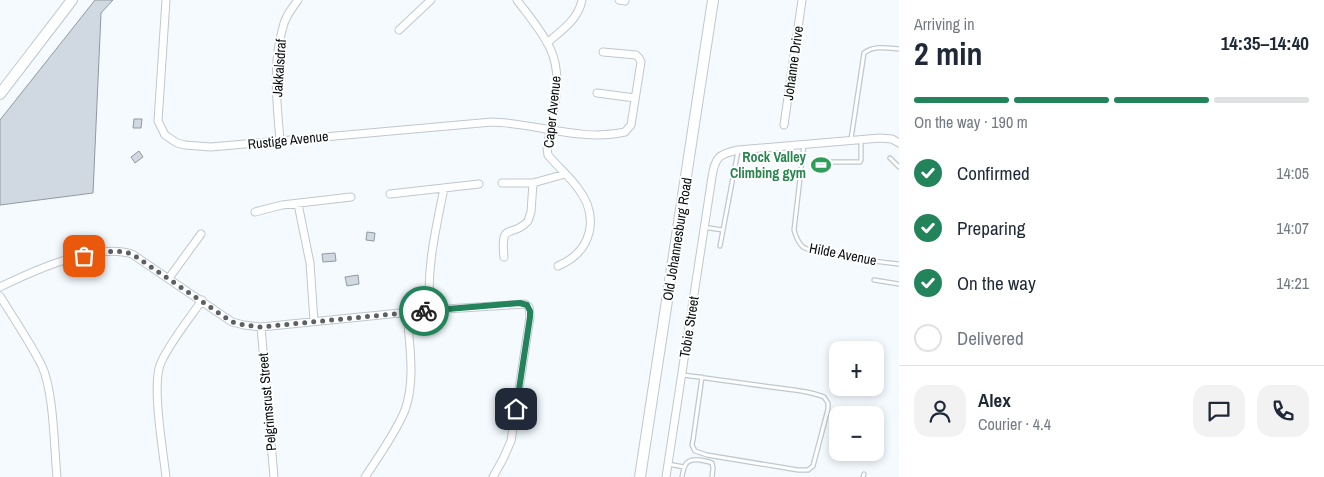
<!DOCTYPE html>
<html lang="en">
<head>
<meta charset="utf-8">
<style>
  body { margin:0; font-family:"Archivo Narrow",sans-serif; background:#f2f2f3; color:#1f2937; height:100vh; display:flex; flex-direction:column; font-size:19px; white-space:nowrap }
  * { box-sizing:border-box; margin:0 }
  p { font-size:16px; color:#747a83 }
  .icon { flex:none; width:28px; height:28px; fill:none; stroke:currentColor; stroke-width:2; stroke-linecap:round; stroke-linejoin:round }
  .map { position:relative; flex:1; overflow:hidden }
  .drawer { display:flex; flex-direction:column; background:#fff; width:425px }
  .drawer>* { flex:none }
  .fabs { position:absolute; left:829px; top:341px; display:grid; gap:10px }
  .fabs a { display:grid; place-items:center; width:55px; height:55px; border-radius:10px; background:#fff; box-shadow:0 2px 8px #0003; font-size:25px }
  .pin { position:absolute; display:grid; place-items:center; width:42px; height:42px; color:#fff; margin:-21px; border-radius:10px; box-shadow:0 2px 8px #0006 }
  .courier { position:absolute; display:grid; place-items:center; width:50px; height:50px; margin:-25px; border:4px solid #23835b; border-radius:50%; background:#fff; color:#222; box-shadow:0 1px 6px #0007 }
  .summary em { font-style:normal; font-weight:700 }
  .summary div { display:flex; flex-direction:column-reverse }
  .summary { display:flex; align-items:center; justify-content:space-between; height:85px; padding:0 15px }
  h1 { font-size:32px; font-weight:700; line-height:38px }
  .bar { display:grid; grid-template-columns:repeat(4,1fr); gap:8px 5px; align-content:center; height:60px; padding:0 15px }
  .bar i { height:6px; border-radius:4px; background:#e0e1e3 }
  .bar .on { background:#23835b }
  .bar p { grid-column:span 4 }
  .line { display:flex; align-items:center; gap:12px; padding:0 15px; border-top:1px solid #e0e1e3 }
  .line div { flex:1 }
  .round { display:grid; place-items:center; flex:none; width:52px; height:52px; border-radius:15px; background:#f2f2f3 }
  ol { padding:0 15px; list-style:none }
  li { display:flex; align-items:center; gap:15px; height:55px }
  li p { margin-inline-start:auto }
  li .icon { padding:5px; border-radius:50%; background:#23835b; color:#fff; stroke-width:4 }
  li:last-child { color:#747a83 }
  li i { width:28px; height:28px; border:2px solid #e0e1e3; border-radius:50% }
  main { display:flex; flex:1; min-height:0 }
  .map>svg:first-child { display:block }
  .building { fill:#d0d9e1; stroke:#9199a0 }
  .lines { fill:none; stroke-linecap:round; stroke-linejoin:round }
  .lane-casing { stroke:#bfc8cf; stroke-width:5.5 }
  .street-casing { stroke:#bfc8cf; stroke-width:9 }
  .secondary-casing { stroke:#bfc8cf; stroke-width:12 }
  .lane { stroke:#fff; stroke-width:3 }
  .street { stroke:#fff; stroke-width:7 }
  .secondary { stroke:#fff; stroke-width:10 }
  .done { stroke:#5d6164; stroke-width:5; stroke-dasharray:0 9 }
  .route { stroke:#23835b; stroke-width:6 }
  .labels { text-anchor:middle; stroke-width:4; stroke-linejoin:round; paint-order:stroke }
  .street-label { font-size:14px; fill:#0b0f11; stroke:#fff }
  .leisure-label { font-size:14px; font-weight:bold; fill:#27864d; stroke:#fff; text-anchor:end }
</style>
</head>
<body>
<main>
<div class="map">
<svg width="899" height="477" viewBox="0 0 899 477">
  <rect width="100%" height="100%" fill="#f4fafe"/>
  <path class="building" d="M95,0H113L101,13L93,193L0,205V120Z
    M134,119H142L141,128H133Z
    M139,151L143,157L135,163L131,157Z
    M367,232L375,233L374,241L366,240Z
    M335,253L336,261L323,262L322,254Z
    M358,275L359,284L347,286L345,277Z"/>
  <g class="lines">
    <defs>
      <path id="lane" d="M851,139L864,53C874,45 888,48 899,49
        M804,144L794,230C796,237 798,243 803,247C815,255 881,262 899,264
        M890,158L899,167
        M814,162H860L861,160V139
        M709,228L723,230
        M720,246L738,151
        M874,280L899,284
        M683,375C715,379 747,384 779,388C793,390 811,391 824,397L828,403V409L813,466L808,470H798L707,455L695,451L692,445L693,440L702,377
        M668,464L684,467
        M682,477C684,465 686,458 700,460C704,461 708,461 712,463L713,468L712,477
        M863,477L864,474"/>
      <path id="street" d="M166,0L158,121L165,135L177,143L185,145L211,147L492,122C537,123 580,142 625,132L631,125L641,62L639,58L636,55L603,52
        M517,0C528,15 542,31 550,48C565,80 552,115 547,148L548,155C557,166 568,175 577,187C600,216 593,251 558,266
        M619,0L625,1
        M399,30L431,0
        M547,43C562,30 578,20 582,0
        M597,93L635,98
        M784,125L802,0
        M280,140C277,104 272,63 283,27C285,17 292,8 298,0
        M502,183H533L565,174
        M390,194L479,184
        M298,204L310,263L314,321
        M255,212L282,205L351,197
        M504,257C500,220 512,239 528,221L531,212L533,183
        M169,278L201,234
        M0,287C33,271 96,242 132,254L232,322L244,325L261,327L430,310L525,304L529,307L530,317L511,441L503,459L493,477
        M0,296C14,319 30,342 42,366C54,393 54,447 57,477
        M430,310C426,269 436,229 444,188
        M261,327L274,477
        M166,477C163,450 152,388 160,365C167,346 190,318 202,300
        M365,477C378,458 397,430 405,410C416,379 409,344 407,312
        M666,477L712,177C715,157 719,154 738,150L880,138L892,139L899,143"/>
      <path id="secondary" d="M0,94L72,0
        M640,477L713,0"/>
    </defs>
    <use href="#lane" class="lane-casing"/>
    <use href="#street" class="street-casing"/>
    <use href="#secondary" class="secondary-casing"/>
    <use href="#lane" class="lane"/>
    <use href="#street" class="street"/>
    <use href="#secondary" class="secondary"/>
  </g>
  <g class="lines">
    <path class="done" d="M84,256C101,252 116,249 132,254L232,322L244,325L261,327L424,311"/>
    <path class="route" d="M424,311L520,303L527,305L530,311V317L516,409"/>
  </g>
  <defs>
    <symbol id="stadium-bare" viewBox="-9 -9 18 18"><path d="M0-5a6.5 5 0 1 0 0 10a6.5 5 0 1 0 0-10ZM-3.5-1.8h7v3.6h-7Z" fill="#2e9e5b" stroke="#fff" stroke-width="2.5" paint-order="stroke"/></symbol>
  </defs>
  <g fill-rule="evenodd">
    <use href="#stadium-bare" x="807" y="151" width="28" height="28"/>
  </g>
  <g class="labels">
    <g class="street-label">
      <text transform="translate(793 63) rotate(-82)" y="5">Johanne Drive</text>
      <text transform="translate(279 68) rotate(-86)" y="5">Jakkalsdraf</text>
      <text transform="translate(552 112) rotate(-84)" y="5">Caper Avenue</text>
      <text transform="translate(288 140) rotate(-6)" y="5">Rustige Avenue</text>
      <text transform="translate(677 239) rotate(-81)" y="5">Old Johannesburg Road</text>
      <text transform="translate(843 254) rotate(11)" y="5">Hilde Avenue</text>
      <text transform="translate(689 327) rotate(-81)" y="5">Tobie Street</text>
      <text transform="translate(267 402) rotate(-95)" y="5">Pelgrimsrust Street</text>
    </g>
    <g class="leisure-label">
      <text x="806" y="162">Rock Valley<tspan x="806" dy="16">Climbing gym</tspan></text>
    </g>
  </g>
</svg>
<div class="fabs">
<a>+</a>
<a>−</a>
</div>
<div class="pin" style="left:84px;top:256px;background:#ea580c"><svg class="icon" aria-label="bag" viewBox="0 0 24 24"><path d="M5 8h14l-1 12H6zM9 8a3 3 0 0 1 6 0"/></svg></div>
<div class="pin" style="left:516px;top:409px;background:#1f2937"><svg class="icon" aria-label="home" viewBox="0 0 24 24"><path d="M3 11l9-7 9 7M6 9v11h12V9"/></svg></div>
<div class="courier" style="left:424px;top:311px"><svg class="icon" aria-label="bike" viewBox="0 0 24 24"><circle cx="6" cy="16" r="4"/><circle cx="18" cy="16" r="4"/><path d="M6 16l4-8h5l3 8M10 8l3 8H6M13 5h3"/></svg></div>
</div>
<section class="drawer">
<div class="summary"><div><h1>2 min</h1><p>Arriving in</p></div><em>14:35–14:40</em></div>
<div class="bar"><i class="on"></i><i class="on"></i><i class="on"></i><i></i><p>On the way · 190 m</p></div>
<ol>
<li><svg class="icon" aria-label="check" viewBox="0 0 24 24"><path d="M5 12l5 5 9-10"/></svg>Confirmed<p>14:05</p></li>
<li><svg class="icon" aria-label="check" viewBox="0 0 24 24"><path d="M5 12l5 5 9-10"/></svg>Preparing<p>14:07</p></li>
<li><svg class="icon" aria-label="check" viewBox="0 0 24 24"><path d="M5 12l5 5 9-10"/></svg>On the way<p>14:21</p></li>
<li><i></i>Delivered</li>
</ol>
<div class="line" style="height:90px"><a class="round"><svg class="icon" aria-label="person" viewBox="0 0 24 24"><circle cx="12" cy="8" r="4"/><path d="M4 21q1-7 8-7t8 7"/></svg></a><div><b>Alex</b><p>Courier · 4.4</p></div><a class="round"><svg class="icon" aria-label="chat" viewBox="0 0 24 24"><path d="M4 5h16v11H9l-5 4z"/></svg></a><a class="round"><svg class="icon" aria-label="phone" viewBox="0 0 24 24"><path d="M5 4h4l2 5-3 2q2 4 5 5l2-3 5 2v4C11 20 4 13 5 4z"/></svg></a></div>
</section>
</main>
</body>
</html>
